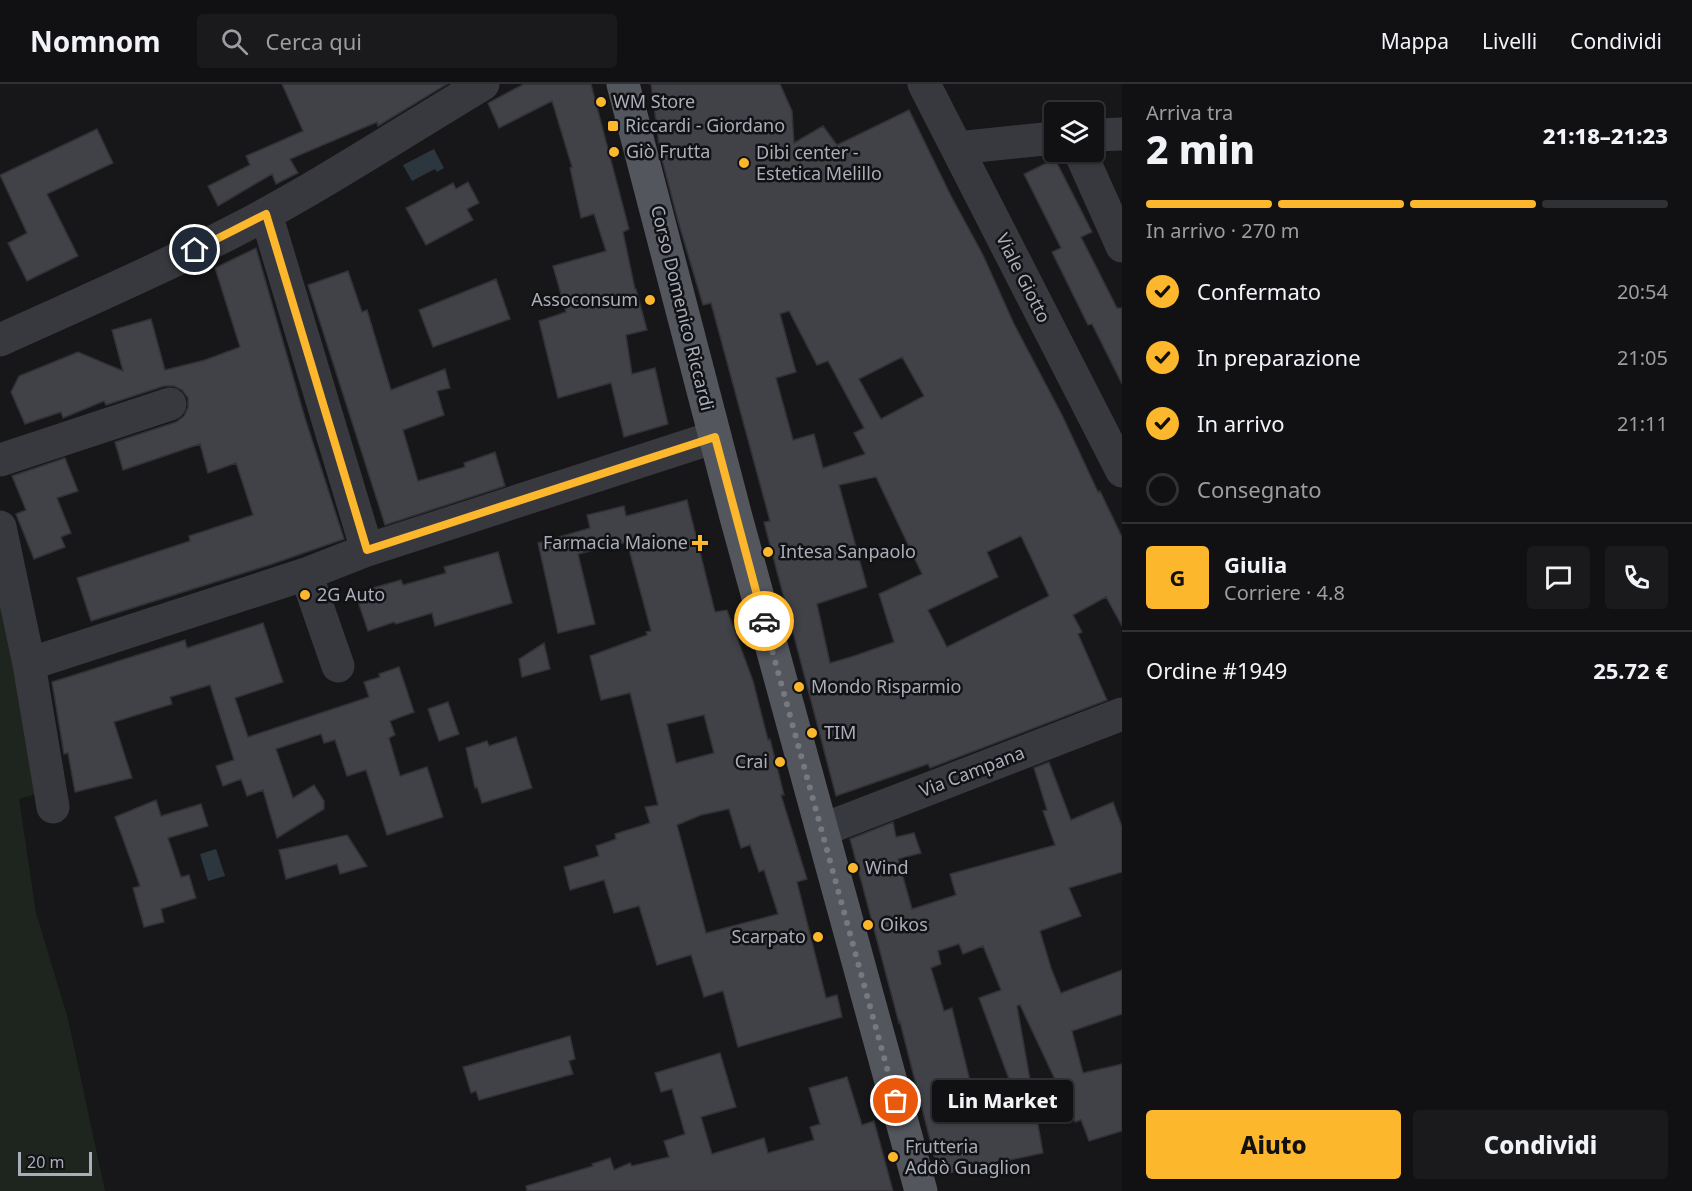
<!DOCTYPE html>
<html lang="it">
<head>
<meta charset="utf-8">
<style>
  body { margin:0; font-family:"Noto Sans",sans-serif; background:#1a1a1d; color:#f1f3f6; height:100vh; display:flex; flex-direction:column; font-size:22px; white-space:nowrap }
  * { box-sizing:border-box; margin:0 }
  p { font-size:20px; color:#9c9da0 }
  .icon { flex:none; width:33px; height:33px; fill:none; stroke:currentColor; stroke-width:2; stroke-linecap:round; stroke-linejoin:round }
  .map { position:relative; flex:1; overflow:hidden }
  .panel { display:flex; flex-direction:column; background:#111114; width:570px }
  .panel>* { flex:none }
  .buttons { position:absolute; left:1044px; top:18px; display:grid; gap:12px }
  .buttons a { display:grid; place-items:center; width:60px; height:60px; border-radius:6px; background:#111114; box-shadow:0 2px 4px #0004,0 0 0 2px #303134; font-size:30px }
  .scale { position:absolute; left:18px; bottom:15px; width:74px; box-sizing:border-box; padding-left:6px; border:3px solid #a9aeba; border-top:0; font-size:16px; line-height:21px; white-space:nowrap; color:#a9aeba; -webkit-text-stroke:4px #121215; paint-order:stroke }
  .pin { position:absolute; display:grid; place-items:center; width:51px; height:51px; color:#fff; margin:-26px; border:3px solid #fff; border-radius:50%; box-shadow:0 2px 6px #0007 }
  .courier { position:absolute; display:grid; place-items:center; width:60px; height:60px; margin:-30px; border:4px solid #fcb72d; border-radius:50%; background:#fff; color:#222; box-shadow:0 2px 8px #0007 }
  .bubble { position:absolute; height:42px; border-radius:6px; background:#111114; box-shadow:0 2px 4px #0004,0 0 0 2px #303134; font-size:20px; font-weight:800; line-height:42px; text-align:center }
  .headline em { font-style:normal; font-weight:800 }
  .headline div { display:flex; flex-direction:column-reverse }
  .headline { display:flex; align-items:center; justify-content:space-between; height:102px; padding:0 24px }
  h1 { font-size:39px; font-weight:800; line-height:45px }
  .bar { display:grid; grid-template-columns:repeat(4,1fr); gap:9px 6px; align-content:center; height:72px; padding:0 24px }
  .bar i { height:8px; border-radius:4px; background:#303134 }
  .bar .current { background:#fcb72d }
  .bar p { grid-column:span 4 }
  .line { display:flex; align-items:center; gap:15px; padding:0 24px; border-top:2px solid #303134 }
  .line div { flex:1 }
  .round { display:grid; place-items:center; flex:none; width:63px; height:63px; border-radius:6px; background:#1a1a1d }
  ol { padding:0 24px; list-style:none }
  li { display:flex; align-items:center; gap:18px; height:66px }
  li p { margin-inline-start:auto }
  li .icon { padding:6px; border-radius:50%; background:#fcb72d; color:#111; stroke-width:4 }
  li:last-child { color:#9c9da0 }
  li i { width:33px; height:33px; border:3px solid #303134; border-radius:50% }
  .action { display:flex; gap:12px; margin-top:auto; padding:12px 24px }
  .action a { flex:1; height:69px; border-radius:6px; background:#fcb72d; color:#111; font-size:24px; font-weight:800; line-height:69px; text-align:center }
  .action a+a { background:#1a1a1d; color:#f1f3f6 }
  header { display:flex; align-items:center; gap:36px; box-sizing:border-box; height:84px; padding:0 30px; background:#111114; border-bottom:2px solid #303134 }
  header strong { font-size:28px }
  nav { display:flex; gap:33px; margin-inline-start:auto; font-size:21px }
  .search { width:420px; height:54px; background:#1a1a1d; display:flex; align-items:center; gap:15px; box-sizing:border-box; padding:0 21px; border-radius:6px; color:#9c9da0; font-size:22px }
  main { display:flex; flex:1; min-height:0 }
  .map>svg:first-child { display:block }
  .green { fill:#1d251e }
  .water { fill:#2c363e }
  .building { fill:#414247; stroke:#313136; stroke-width:1.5; fill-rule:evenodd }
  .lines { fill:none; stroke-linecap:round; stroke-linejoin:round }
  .minor { stroke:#38393f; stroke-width:33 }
  .major { stroke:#54565e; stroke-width:33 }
  .done { stroke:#767982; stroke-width:6; stroke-dasharray:0 10.8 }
  .route { stroke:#fcb72d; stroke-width:8 }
  .poi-dot { fill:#fcb72d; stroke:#121215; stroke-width:2 }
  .labels { text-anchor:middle; stroke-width:5; stroke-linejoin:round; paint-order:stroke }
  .poi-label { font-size:18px; fill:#a9aeba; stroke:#121215; text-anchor:start }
  .street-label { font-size:18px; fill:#a9aeba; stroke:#121215 }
</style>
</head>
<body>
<header>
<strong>Nomnom</strong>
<div class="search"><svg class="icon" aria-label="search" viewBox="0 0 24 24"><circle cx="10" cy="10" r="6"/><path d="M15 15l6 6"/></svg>Cerca qui</div>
<nav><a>Mappa</a><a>Livelli</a><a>Condividi</a></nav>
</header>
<main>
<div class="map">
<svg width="1122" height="1107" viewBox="0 0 1122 1107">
  <rect width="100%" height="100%" fill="#17171a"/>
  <path class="green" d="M0,500L40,709L19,715L36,829L68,935L105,1107H0Z"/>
  <path class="water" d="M434,65L444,84L437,88L435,85L412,97L403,81Z
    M216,765L225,792L208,797L200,770Z"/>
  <path class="building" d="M282,0H447L378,42L377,38L290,75L298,89L276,100L272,90L218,122L208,102L250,81L246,72L303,47Z
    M524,0H591L629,145L623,148L635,205H636L647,246L626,251L632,290L655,284L668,340L624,353L611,299L558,314L539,237L566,228L553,182L606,167L594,130L581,134L570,84L572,83L552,17L499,44L488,19Z
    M651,0H780L792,27L794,59L823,42L837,61L909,26L951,112L983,171L1014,240L1062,331L1098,408L1100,407L1122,453V542L1106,513L1073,531L1082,548L1078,550L1107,616L930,684L928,680L836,712L764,438L770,437L711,219L703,221L678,137L660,68ZM789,227L817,281L828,277L864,344L854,349L865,370L823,384L814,350L793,356L776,294L796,288L780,230ZM902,273L924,312L881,335L859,295ZM876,393L922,490L879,510L894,558L851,573L830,579L817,520L867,503L839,401ZM1021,452L1049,512L947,563L928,526L998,493L987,468Z
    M97,45L113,79L47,110L78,172L27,197L8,159L27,149L0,91Z
    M1055,75L1092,148L1081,153L1117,224H1122V300L1092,240L1088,241L1052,168L1061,164L1024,90Z
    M468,98L479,119L467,125L473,136L426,161L406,124L453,99L456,105Z
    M256,164L305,334L344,455L269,481L91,537L77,494L190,457L189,452L253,431L236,379L208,389L200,360L123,386L115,358L176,338L184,332L188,323V314L182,306L174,302H164L106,321L104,317L63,334L61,328L25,340L11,308L19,292L78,268L123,287L112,246L151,235L165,286L205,276L240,263L215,184Z
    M348,187L362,228L367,226L391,306L445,285L450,304L437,307L444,331L403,346L418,397L465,383L464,379L495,368L505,402L385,441L308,201Z
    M496,195L510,235L433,263L419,226Z
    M65,374L78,407L57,414L71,449L61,453L65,463L34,475L16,430L26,426L12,392Z
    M687,416L715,528L727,526L753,597L768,656L770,655L784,711H781L807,795L797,798L826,914L837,911L842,933L738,963L723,907L704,913L691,871L657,881L639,822L614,829L604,796L570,806L564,783L599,772L596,762L616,755L615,750L650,739L645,723L658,721L630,609L601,616L590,572L647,551L646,548L651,547L627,458L578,470L595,540L558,549L538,459L590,444L587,431L624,422L626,432ZM704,631L714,669L676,679L667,640ZM729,725L741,764L750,761L759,788L764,786L778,830L706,849L677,741L701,731Z
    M498,468L512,519L435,542L432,529L396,540L394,538L368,547L355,509L401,496L403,501L446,489L444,483Z
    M263,539L283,598L235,614L248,653L369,613L364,598L380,593L379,590L399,583L414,628L390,637L395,651L389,654L400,692L427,683L443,733L387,751L366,686L347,692L335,656L324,659L321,650L276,665L293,714L314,701L324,717V725L277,754L263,706L247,712L241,695L223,702L216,682L234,676L210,601L170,613L172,620L114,638L132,694L75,708L68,669L64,670L52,598L185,556L187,564Z
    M544,559L550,585L522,593L519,575Z
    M448,618L459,650L439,657L428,625Z
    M516,653L532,704L482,719L477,703L475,704L466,664L487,657L489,662Z
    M1049,678L1071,736L1113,718L1122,743V788L1069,804L1081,832L1040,847L1051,884L1061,909L1122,886V930L1072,947L1083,989L1122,980V1047L1089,1057L1081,1036L1075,1038L1020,921L1017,922L1043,1069L939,1091L900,938L899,939L850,755L893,738L896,753L914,749L921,769L898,775L912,825L956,811L950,790L1055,761L1043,727L1047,726L1034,684ZM959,860L963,870L983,862L1001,906L979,914L1016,1014L976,1021L952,924L944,927L931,884L941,880L938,867Z
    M156,716L161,732L201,720L208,742L168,754L181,793L189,791L196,814L161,825L164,838L144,843L133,804L140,802L115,733Z
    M347,751L367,782L340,790L337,780L286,795L279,766Z
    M570,952L575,975L569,977L573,990L479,1016L476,1007L471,1009L463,983Z
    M720,969L736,1023L701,1033L712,1070L764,1054L768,1069L814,1056L810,1043L820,1040L809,1004L847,993L862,1041L874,1037L893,1107H527L526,1102L593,1082L592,1080L610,1074L614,1086L630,1079L632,1082L669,1073L664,1057L685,1050L672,1005L661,1008L655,989Z"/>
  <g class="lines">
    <path class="minor" d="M924,0L1122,387
      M1094,51L1122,50
      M957,64L1054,54
      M1080,68L1122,162
      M266,130L367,466
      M0,256C79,220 159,186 236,146C321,102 401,49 483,0
      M0,376L170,320
      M0,443L29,580L53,723
      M306,490L338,582
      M29,580L306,490L367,466L715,353
      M822,746L1122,630"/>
    <path class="major" d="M623,0L736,433L921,1107"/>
  </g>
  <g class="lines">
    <path class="done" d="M764,537L896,1017"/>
    <path class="route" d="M195,166L266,130L367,466L715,353L764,537"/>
  </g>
  <g class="poi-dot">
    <circle cx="601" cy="18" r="6"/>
    <rect x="607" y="36" width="12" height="12" rx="3"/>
    <circle cx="614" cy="68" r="6"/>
    <circle cx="744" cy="79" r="6"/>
    <circle cx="650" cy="216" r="6"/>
    <path d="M697 450h6v6h6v6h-6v6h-6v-6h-6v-6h6z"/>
    <circle cx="768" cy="468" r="6"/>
    <circle cx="305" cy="511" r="6"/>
    <circle cx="799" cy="603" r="6"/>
    <circle cx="812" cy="649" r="6"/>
    <circle cx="780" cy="678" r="6"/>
    <circle cx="853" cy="784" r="6"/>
    <circle cx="868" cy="841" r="6"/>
    <circle cx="818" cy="853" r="6"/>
    <circle cx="893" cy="1073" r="6"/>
  </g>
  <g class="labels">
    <g class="poi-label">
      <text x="613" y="24">WM Store</text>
      <text x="625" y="48">Riccardi - Giordano</text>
      <text x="626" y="74">Giò Frutta</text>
      <text x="756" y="75">Dibi center -<tspan x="756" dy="21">Estetica Melillo</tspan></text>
      <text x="638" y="222" text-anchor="end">Assoconsum</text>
      <text x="688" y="465" text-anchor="end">Farmacia Maione</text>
      <text x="780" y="474">Intesa Sanpaolo</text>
      <text x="317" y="517">2G Auto</text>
      <text x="811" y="609">Mondo Risparmio</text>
      <text x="824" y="655">TIM</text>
      <text x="768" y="684" text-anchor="end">Crai</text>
      <text x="865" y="790">Wind</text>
      <text x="880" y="847">Oikos</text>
      <text x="806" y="859" text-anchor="end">Scarpato</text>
      <text x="905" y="1069">Frutteria<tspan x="905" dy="21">Addò Guaglion</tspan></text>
    </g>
    <g class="street-label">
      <text transform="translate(1023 194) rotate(63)" y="6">Viale Giotto</text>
      <text transform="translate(682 224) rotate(76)" y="6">Corso Domenico Riccardi</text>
      <text transform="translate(972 688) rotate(-21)" y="6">Via Campana</text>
    </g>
  </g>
</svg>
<div class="buttons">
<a><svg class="icon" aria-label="layers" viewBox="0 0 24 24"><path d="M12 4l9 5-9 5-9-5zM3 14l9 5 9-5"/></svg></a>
</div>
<div class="scale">20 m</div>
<div class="pin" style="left:896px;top:1017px;background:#ea580c"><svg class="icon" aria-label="bag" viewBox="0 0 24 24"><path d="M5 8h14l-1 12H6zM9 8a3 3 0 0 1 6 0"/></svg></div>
<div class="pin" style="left:195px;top:166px;background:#1f2937"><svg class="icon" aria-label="home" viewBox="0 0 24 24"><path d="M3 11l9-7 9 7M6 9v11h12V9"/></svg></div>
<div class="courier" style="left:764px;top:537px"><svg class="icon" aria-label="car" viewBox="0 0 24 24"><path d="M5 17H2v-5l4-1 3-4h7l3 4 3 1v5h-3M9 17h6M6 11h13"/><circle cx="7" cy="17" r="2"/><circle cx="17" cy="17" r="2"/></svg></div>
<div class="bubble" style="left:932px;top:996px;width:141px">Lin Market</div>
</div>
<section class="panel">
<div class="headline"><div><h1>2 min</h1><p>Arriva tra</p></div><em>21:18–21:23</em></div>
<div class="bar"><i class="current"></i><i class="current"></i><i class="current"></i><i></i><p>In arrivo · 270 m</p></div>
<ol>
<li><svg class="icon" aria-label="check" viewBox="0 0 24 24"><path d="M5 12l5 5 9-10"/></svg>Confermato<p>20:54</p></li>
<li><svg class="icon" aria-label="check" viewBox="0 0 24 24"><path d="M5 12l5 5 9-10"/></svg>In preparazione<p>21:05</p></li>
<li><svg class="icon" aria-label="check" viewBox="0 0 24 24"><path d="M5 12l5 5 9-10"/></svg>In arrivo<p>21:11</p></li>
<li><i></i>Consegnato</li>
</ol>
<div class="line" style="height:108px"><b class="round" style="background:#fcb72d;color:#111">G</b><div><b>Giulia</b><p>Corriere · 4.8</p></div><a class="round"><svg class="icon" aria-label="chat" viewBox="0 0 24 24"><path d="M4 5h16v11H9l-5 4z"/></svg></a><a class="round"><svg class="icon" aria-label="phone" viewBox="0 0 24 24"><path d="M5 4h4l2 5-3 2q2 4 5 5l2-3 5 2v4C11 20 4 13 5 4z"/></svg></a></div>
<div class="line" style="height:78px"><div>Ordine #1949</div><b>25.72 €</b></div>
<div class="action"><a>Aiuto</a><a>Condividi</a></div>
</section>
</main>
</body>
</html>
